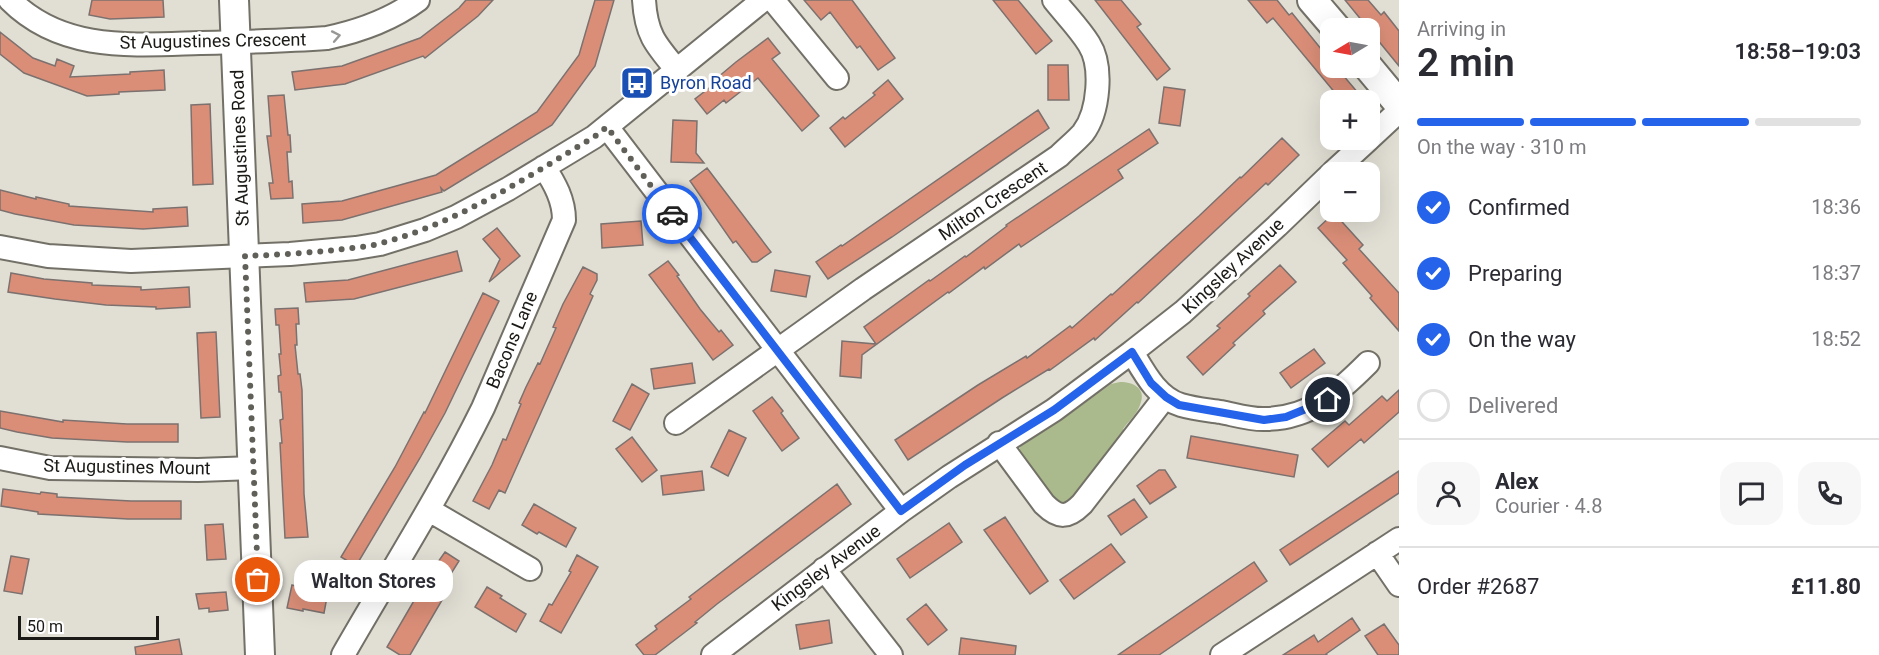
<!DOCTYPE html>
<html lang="en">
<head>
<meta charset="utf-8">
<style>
  body { margin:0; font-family:Roboto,sans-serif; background:#f7f7f7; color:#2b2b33; height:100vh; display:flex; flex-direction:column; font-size:22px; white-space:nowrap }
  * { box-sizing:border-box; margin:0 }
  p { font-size:20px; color:#7c7c81 }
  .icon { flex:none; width:33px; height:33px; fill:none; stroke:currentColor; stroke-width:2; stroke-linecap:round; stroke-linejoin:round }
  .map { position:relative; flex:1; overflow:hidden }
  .drawer { display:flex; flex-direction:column; background:#fff; width:480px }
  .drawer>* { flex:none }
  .needle { width:39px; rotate:260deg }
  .fabs { position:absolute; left:1320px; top:18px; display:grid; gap:12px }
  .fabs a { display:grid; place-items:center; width:60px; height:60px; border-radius:12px; background:#fff; box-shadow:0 6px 24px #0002; font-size:30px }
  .scale { position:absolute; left:18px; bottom:15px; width:141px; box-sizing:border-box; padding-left:6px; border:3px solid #1b1a16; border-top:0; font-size:16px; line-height:21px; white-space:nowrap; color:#1b1a16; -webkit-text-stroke:4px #fff; paint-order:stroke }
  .pin { position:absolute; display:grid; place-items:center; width:51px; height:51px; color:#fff; margin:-26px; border:3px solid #fff; border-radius:50%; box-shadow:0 2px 6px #0007 }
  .courier { position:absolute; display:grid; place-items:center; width:60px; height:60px; margin:-30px; border:4px solid #2563eb; border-radius:50%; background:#fff; color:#222; box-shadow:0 2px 8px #0007 }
  .bubble { position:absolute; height:42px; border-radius:18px; background:#fff; box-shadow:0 6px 24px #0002; font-size:20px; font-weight:600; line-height:42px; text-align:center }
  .overview em { font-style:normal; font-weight:600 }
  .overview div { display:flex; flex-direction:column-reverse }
  .overview { display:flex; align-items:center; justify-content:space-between; height:102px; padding:0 18px }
  h1 { font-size:39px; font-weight:600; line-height:45px }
  .bar { display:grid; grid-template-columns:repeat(4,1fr); gap:9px 6px; align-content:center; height:72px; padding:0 18px }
  .bar i { height:8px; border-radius:4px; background:#e1e1e2 }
  .bar .selected { background:#2563eb }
  .bar p { grid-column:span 4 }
  .line { display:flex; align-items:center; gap:15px; padding:0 18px; border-top:2px solid #e1e1e2 }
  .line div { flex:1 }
  .round { display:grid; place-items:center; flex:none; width:63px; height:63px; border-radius:18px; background:#f7f7f7 }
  ol { padding:0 18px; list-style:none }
  li { display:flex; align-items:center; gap:18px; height:66px }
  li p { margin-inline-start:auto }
  li .icon { padding:6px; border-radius:50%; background:#2563eb; color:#fff; stroke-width:4 }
  li:last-child { color:#7c7c81 }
  li i { width:33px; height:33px; border:3px solid #e1e1e2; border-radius:50% }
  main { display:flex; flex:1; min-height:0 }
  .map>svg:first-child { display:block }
  .green { fill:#aaba8c }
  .building { fill:#da8e78; stroke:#7c716e; stroke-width:1.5 }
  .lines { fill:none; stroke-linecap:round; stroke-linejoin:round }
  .minor-casing { stroke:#737167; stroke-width:26 }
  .tertiary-casing { stroke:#737167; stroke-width:32 }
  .minor { stroke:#fff; stroke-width:22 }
  .tertiary { stroke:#fff; stroke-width:28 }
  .oneway { stroke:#989896 }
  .done { stroke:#605f58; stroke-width:6; stroke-dasharray:0 10.8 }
  .route { stroke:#2563eb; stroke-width:8 }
  .labels { text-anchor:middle; stroke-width:6; stroke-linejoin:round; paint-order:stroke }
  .street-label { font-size:18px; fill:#1b1a16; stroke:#fff }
  .transit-label { font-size:18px; fill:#164399; stroke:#fff; text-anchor:start }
</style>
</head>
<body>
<main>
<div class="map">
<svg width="1399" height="655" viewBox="0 0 1399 655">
  <rect width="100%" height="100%" fill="#e1dfd4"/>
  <path class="green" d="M1120,382C1134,382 1147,389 1140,405C1137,414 1128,422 1123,429L1127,435L1075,501L1057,505L1021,460L1019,450L1021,445L1064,418L1111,384Z"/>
  <path class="building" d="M92,0H163L164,17L110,19L89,15Z
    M466,0H493L478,16L425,58L423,56L345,84L295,90L292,72L342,66L420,38L459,8Z
    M595,0H614L595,66L552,125L444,191L441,188L442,192L342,220L303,223L302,204L342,201L436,175L537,112L579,55Z
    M804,0H852L895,58L878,70L860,46L857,48L830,12L821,20Z
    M993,0H1018L1052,41L1036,54Z
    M1095,0H1121L1141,24L1137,27L1170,69L1157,80Z
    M1248,0H1277L1289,15L1292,13L1330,60V68H1337L1364,100H1341L1273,18L1267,23Z
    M1345,0H1368L1381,15L1384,12L1399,31V66Z
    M0,32L33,58L55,66L57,59L74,66L70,77L130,74V72L164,70L165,90L119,92V94L87,96L24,73L0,54Z
    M768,38L780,53L772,59L819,116L802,131L758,78L726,103L724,100L707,114L695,99L713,85L711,83L736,62Z
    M1048,65H1068L1069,100H1048Z
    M888,80L903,99L845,147L830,128L843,117L845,119L875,95L873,93Z
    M1164,87L1185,90L1180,126L1159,123Z
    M284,95L288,135H290L291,152H287L289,182L292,181L293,198L271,199L269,183H273L267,136H271L268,96Z
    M210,104L213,184L193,185L191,105Z
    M1038,110L1049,128L892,237L828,279L816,262L841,245L842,246Z
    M673,120L697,121L696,153L704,163L671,162Z
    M1149,129L1158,143L1118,170L1123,178L1021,247L1019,244L985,269L984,267L949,293L948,292L862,355L861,378L840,376L842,341L876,344L864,327L929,280L930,281L965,256L966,257L1007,226L1006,225Z
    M1282,138L1299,155L1268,185L1266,183L1138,303L1137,302L1095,340L1094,338L1050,370L1049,369L1002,398L908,460L895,440L978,385L1026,356L1027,358L1070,326L1072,328L1111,294L1112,295L1199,216L1240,177L1241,178Z
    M707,168L771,252L757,262H752L736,241L733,243L690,181Z
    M0,190L36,199V197L69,204V206L153,212V209L187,207L188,226L143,229L74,225L15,214L0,210Z
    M1334,213L1363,245L1359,249L1399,293V331L1370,298L1372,296L1343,263L1347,260L1318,228Z
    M641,221L643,245L602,248L601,224Z
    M497,228L520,256L489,282L500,259L483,239Z
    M457,251L462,271L354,299L306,302L304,283L348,280Z
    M668,261L679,275L677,276L700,309L719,332L721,330L733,345L713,360L649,275Z
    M1280,265L1296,282L1263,311L1265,314L1233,343L1235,345L1203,375L1187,357L1220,328L1217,326L1250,296L1248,294Z
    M583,267L597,274V280L590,294L593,296L505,493L499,490L489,509L473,501L492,465L503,439L506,440L521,404L519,403L526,387L538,363L540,364L556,328L553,327L563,304Z
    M775,270L810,276L806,297L771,291Z
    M11,273L44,279L92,283V285L141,287V290L189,287L190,307L156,309V307L106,305L55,299L8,292Z
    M483,293L499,301L445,413L420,458L356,566L341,557L395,467L424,412L425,413Z
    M298,308L299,324H296L297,345H295L298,374H300L302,390L304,494L308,537L285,538L280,443H282L280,420L283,419L281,392H279L278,376L281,375L279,354H281L279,325H276L275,309Z
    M216,332L220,417L201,418L197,333Z
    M1314,349L1325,363L1291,388L1280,373Z
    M692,363L695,383L654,389L651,369Z
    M632,384L649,394L630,430L613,421Z
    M1399,390V412L1364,443L1361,439L1328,467L1312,449L1345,421L1349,425L1382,396L1387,401Z
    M772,397L783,411L781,413L799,438L782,451L753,411Z
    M0,411L63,422V420L127,424H178V442H127L52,438L17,432L0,428Z
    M729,430L746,438L728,476L711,467Z
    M1191,436L1298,455L1294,477L1187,458Z
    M632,437L657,470L642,482L616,449Z
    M1159,470H1165L1176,487L1150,504L1137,486Z
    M702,471L704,490L663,495L661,476Z
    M1399,471V493L1290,565L1280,550Z
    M837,484L851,504L717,604L695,622L697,623L655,655H644L636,645L657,629L655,626L691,599L689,597Z
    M3,489L40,494L41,492L57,494V497L131,501H181V519H128L38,514V512L1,506Z
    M1134,499L1147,517L1121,535L1108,516Z
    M534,504L576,528L566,547L539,532L537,534L522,525Z
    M1005,517L1048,581L1030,594L984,530Z
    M949,523L962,542L910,578L897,559Z
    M223,524L226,559L207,560L205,525Z
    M1111,544L1125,562L1074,599L1060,580Z
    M445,552L459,561L447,580L452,583L410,655H400L387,647L422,587L421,586Z
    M577,555L598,567L561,633L540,621L549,604L552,605L571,572L569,571Z
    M11,556L29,559L22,594L4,591Z
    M1254,562L1267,581L1159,655H1118Z
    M292,585L308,589L307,592L327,597L324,613L303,609V611L287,608Z
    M487,587L502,596L500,598L526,614L516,632L475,607Z
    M226,592L228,610L209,612V608L199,609L196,594Z
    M926,604L947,630L928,645L907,619Z
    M1352,618L1360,630L1326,654L1327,655H1283L1314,635L1318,642Z
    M829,620L832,643L800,649L796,625Z
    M1384,624L1399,645V655H1378L1365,636Z
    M961,638L1016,646L1015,655H959Z
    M179,639L182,655H136L135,647Z"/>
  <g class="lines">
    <defs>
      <path id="minor" d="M10,0C62,52 132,45 200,43C242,42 285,41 327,38C360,31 391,20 418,0
        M644,0C646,34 655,44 677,70
        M773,0L837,78
        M607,127L901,511
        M1370,138L1399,111
        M1333,172L1368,140
        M0,247L48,256L131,261L290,254L356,248L380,244L425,230L456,217L508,189L594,137L763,0
        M1132,352C1144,372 1157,398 1181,405C1194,409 1208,410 1221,412C1236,415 1252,420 1266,419C1311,418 1338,393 1368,363
        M676,423L863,289L1059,156C1067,148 1076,141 1083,133C1099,112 1103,66 1089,44C1079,28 1065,14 1054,0
        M999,443L1044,504C1059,519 1068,518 1082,504L1165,397
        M0,458L50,468L198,470L254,468
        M429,510L530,569
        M1377,553L1399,585
        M824,569L891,655
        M343,655C390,573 441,493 483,408L564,220C564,200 555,184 544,167
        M713,655L901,511L949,477L1054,410L1132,352L1183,312L1277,226L1330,175
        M1222,655L1399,539"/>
      <path id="tertiary" d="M234,0L260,655
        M1312,0L1336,28
        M1369,68L1399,104"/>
    </defs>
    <use href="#minor" class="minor-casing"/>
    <use href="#tertiary" class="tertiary-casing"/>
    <use href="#minor" class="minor"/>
    <use href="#tertiary" class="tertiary"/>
  </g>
  <defs><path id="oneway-chevron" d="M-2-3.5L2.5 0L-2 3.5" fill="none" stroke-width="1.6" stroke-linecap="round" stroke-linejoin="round" transform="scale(1.5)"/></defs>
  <use class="oneway" href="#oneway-chevron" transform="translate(336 36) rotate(-11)"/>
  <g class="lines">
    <path class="done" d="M258,580L245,256C275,255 306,253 336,250C351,248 367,247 382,243C459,222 526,178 594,137L607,127L672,214"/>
    <path class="route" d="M672,214L901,511L965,465L1054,410L1132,352L1151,383L1166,397L1179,405L1264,420L1286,417L1328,400"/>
  </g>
  <defs>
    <symbol id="bus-square" viewBox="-11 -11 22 22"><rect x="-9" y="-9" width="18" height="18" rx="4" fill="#1a4fb4" stroke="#fff"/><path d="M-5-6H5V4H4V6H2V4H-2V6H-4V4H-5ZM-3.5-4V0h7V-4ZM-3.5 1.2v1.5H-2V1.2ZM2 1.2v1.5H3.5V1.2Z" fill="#fff"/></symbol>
  </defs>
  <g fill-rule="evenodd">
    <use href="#bus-square" x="618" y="64" width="38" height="38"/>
  </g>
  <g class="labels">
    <g class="street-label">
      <text transform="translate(213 41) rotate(-1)" y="6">St Augustines Crescent</text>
      <text transform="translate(240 148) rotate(-92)" y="6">St Augustines Road</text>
      <text transform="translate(993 201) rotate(-34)" y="6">Milton Crescent</text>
      <text transform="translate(1233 266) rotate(-43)" y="6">Kingsley Avenue</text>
      <text transform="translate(512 340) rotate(-67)" y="6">Bacons Lane</text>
      <text transform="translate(127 467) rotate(1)" y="6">St Augustines Mount</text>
      <text transform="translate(826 568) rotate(-37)" y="6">Kingsley Avenue</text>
    </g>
    <g class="transit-label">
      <text x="660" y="89">Byron Road</text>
    </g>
  </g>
</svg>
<div class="fabs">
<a><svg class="needle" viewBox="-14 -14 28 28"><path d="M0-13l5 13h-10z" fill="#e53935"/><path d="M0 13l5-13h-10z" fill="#7c7c81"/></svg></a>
<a>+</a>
<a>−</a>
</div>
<div class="scale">50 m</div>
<div class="pin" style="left:258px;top:580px;background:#ea580c"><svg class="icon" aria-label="bag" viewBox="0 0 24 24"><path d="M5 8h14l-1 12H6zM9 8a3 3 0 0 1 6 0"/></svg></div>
<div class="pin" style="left:1328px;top:400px;background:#1f2937"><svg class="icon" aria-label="home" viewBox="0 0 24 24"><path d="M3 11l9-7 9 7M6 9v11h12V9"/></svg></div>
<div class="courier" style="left:672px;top:214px"><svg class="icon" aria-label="car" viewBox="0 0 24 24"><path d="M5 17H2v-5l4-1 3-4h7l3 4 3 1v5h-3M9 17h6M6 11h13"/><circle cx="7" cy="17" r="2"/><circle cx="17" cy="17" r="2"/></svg></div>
<div class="bubble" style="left:294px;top:560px;width:159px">Walton Stores</div>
</div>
<section class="drawer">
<div class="overview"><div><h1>2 min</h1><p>Arriving in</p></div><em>18:58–19:03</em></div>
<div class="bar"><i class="selected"></i><i class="selected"></i><i class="selected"></i><i></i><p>On the way · 310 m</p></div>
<ol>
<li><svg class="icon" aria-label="check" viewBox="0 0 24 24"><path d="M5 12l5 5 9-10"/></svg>Confirmed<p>18:36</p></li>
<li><svg class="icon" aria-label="check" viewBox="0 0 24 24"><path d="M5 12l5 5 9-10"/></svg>Preparing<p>18:37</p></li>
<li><svg class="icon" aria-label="check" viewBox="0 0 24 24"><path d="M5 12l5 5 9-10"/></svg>On the way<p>18:52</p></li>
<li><i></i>Delivered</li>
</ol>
<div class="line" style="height:108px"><a class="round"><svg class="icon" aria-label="person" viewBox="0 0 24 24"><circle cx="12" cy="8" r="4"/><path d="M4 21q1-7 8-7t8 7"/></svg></a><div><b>Alex</b><p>Courier · 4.8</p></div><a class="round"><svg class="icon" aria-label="chat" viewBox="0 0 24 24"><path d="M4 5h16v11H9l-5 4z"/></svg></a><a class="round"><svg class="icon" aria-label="phone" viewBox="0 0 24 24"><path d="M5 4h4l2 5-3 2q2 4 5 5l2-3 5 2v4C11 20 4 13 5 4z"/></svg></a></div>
<div class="line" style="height:78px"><div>Order #2687</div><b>£11.80</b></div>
</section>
</main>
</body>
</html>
